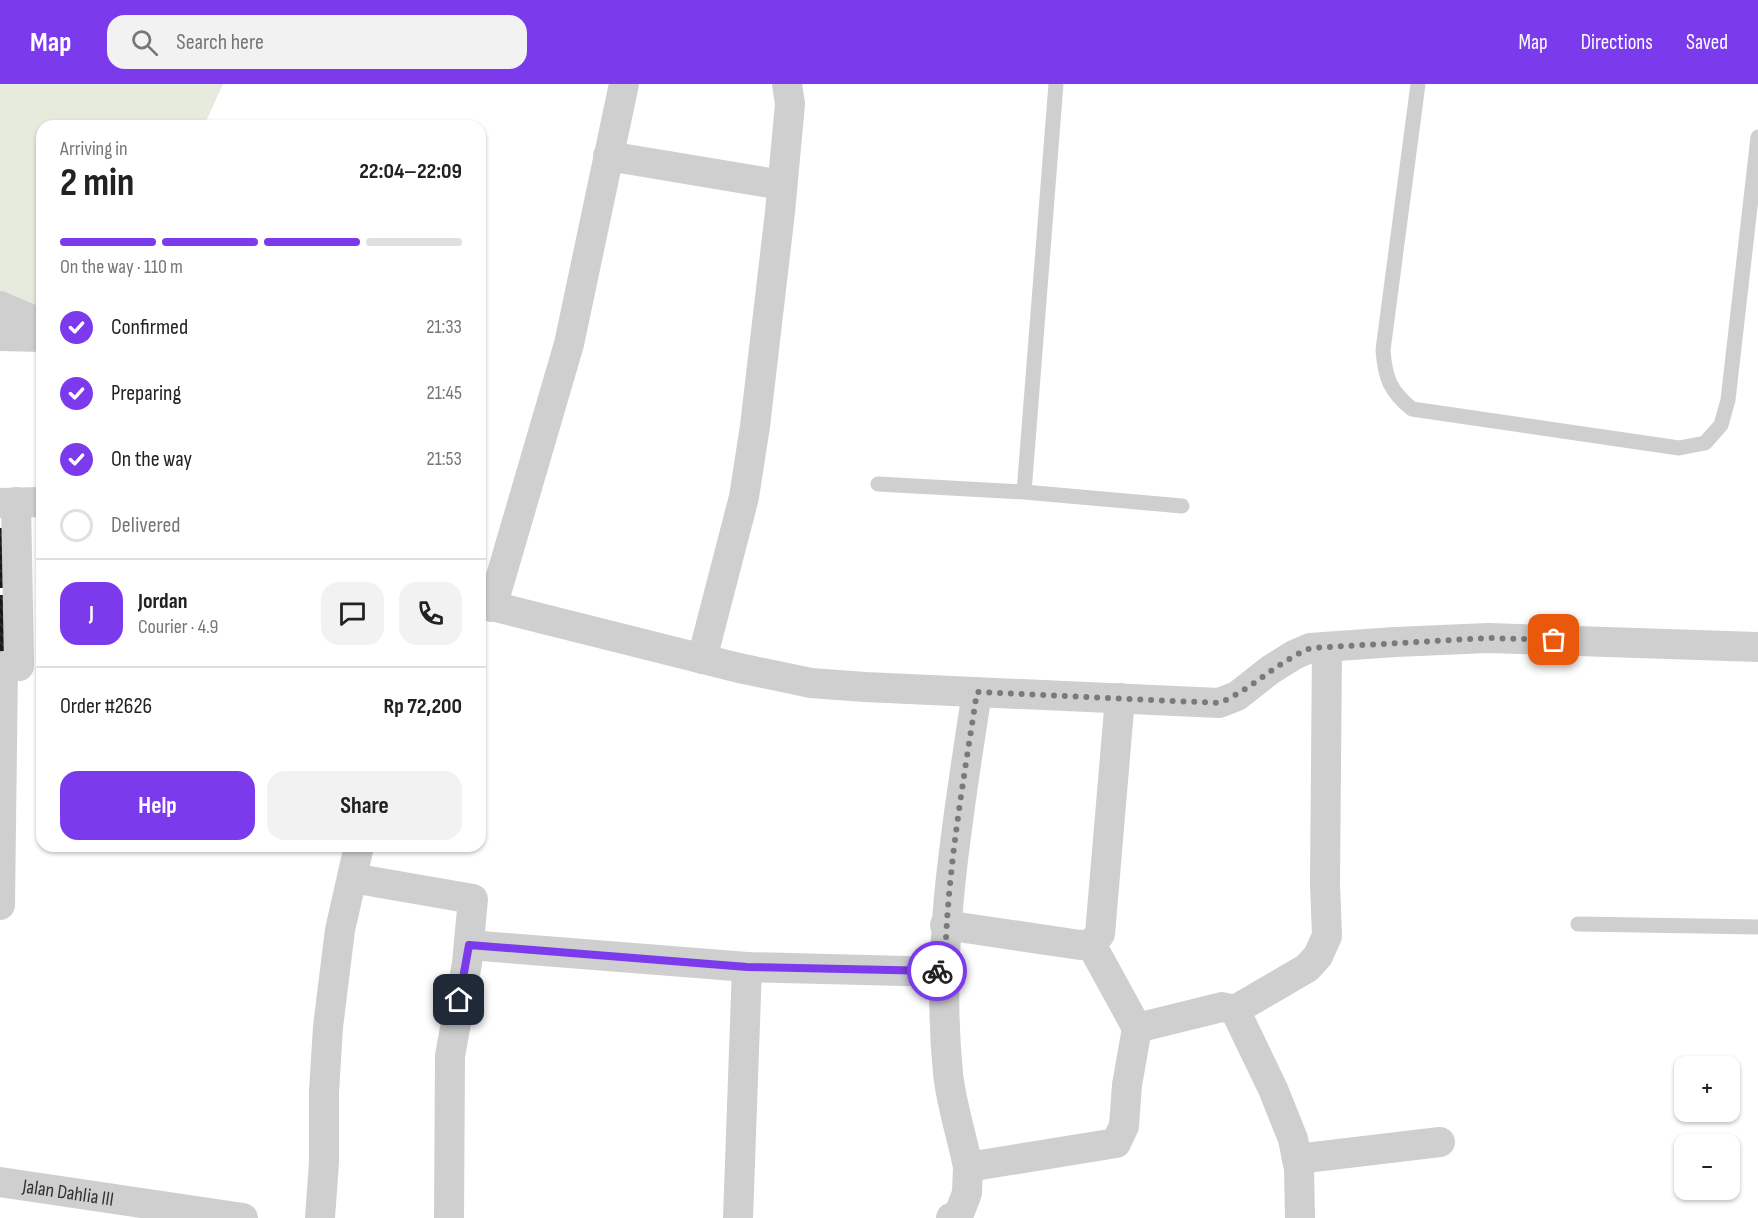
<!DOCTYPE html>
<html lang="en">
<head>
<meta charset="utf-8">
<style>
  body { margin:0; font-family:"Sofia Sans Condensed",sans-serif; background:#f2f2f2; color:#222; height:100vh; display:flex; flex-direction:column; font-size:22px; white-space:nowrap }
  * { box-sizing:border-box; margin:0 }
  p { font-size:20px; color:#767676 }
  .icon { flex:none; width:33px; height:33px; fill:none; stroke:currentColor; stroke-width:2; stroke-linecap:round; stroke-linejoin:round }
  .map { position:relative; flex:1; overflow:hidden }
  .side { position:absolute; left:36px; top:36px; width:450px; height:732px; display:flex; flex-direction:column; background:#fff; border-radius:18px; box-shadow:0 2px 4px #0004 }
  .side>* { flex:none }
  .tools { position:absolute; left:1674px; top:972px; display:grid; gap:12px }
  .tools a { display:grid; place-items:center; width:66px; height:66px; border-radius:12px; background:#fff; box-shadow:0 2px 4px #0004; font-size:30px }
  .pin { position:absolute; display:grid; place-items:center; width:51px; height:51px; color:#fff; margin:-26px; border-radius:12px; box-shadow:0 3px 9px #0006 }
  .courier { position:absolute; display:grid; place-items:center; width:60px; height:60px; margin:-30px; border:4px solid #7c3aed; border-radius:50%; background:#fff; color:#222; box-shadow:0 2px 8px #0007 }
  .head em { font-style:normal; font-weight:700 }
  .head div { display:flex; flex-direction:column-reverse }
  .head { display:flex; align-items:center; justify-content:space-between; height:102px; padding:0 24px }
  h1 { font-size:39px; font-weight:700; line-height:45px }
  .bar { display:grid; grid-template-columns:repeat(4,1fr); gap:9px 6px; align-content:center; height:72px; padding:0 24px }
  .bar i { height:8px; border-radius:4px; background:#e0e0e0 }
  .bar .active { background:#7c3aed }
  .bar p { grid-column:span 4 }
  .line { display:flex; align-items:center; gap:15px; padding:0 24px; border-top:2px solid #e0e0e0 }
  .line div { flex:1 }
  .round { display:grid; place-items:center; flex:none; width:63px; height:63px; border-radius:18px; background:#f2f2f2 }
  ol { padding:0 24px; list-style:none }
  li { display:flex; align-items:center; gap:18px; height:66px }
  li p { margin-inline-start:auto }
  li .icon { padding:6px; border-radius:50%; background:#7c3aed; color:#fff; stroke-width:4 }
  li:last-child { color:#767676 }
  li i { width:33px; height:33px; border:3px solid #e0e0e0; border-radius:50% }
  .button { display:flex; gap:12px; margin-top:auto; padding:12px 24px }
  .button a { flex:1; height:69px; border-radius:18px; background:#7c3aed; color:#fff; font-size:24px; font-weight:700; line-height:69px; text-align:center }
  .button a+a { background:#f2f2f2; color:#222 }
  header { display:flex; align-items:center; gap:36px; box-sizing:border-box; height:84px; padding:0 30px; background:#7c3aed; color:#fff }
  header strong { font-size:28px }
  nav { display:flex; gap:33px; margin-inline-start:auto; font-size:21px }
  .search { width:420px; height:54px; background:#f2f2f2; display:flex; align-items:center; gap:15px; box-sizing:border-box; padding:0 21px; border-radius:18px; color:#767676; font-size:22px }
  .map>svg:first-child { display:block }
  .grass { fill:#e6ebde }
  .building { fill:url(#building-back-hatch) }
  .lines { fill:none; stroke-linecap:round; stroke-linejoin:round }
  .service { stroke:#cfcfcf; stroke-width:15 }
  .minor { stroke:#cfcfcf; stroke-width:30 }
  .done { stroke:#7a7a7a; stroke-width:6; stroke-dasharray:0 10.8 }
  .route { stroke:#7c3aed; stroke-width:8 }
  .labels { text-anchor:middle; stroke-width:6; stroke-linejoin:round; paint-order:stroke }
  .street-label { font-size:20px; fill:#323232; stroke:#fff }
</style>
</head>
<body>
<header>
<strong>Map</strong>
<div class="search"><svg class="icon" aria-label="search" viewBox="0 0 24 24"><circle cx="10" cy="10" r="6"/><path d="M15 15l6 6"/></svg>Search here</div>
<nav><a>Map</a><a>Directions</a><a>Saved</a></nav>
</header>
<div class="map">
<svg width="1758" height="1134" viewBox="0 0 1758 1134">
  <defs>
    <pattern id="building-back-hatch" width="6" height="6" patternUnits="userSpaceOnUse" patternTransform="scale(1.5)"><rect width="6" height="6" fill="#191919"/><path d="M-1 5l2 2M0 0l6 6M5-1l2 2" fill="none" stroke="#323232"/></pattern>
  </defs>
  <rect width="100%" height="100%" fill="#fff"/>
  <path class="grass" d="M0,0H223L204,42H42V243L0,236Z"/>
  <path class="building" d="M0,444H9V504H0Z
    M0,511H9V571H0Z"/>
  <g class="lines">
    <path class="service" d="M1418,0L1383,266C1385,294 1390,307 1412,325L1679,364L1705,359L1721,341L1728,316L1758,53
      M878,400L1024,408L1182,422
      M1024,408L1056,0
      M1578,840L1758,843"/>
    <g class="minor">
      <path d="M608,72L782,101"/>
      <path d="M0,222L42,240"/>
      <path d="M0,252L42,253"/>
      <path d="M16,418L19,582"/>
      <path d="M0,419L42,418"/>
      <path d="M480,519L739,584L811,599L865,603L1219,619L1237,612L1270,586L1294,571L1310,564L1395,558L1488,554L1758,563"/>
      <path d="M492,523L569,260L624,0"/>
      <path d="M702,575L744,413L755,342L780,128L790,20L787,0"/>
      <path d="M977,608C958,734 935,861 948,989C951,1020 962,1052 968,1083L1116,1059L1124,1042L1127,1001L1137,944L1091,860"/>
      <path d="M352,794L473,815L467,879L450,972L449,1134"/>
      <path d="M0,821L3,582"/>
      <path d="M945,841L1080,861L1091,860L1100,850L1120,614"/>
      <path d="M469,861L747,883L945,888"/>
      <path d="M1235,926L1273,1005L1293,1055L1299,1085L1300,1134"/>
      <path d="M1137,944L1222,923L1235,926L1307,884L1318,872L1327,852L1325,800L1327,563"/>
      <path d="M1297,1075L1440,1058"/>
      <path id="s1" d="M0,1098L243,1134"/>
      <path d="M320,1134L324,1078V1008L328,943L340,846L359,762"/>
      <path d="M738,1134L747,883"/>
      <path d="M951,1134L959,1130L967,1109L968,1083"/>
    </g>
  </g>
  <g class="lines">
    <path class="done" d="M937,887L945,888C946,794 963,700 977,608L1219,619C1253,605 1276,578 1311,564L1488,554L1554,556"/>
    <path class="route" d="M459,916L469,861L747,883L937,887"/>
  </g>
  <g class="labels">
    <g class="street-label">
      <text dy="7" stroke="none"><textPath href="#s1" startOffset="69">Jalan Dahlia III</textPath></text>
    </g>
  </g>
</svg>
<div class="tools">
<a>+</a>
<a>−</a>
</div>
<div class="pin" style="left:1554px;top:556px;background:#ea580c"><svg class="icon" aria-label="bag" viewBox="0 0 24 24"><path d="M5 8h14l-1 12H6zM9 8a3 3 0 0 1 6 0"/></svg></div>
<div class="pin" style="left:459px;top:916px;background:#1f2937"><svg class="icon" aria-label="home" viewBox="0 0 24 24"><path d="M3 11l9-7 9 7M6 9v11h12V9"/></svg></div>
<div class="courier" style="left:937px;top:887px"><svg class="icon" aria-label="bike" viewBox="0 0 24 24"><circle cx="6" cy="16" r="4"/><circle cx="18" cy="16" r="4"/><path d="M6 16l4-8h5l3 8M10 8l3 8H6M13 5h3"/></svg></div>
<section class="side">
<div class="head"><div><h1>2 min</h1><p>Arriving in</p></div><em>22:04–22:09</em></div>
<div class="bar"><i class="active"></i><i class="active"></i><i class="active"></i><i></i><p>On the way · 110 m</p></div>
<ol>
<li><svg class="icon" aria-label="check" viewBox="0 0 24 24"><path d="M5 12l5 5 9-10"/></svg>Confirmed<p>21:33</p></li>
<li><svg class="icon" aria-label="check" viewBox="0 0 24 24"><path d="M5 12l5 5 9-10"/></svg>Preparing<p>21:45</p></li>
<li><svg class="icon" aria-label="check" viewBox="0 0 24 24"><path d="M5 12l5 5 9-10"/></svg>On the way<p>21:53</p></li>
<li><i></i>Delivered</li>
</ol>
<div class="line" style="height:108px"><b class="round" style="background:#7c3aed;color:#fff">J</b><div><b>Jordan</b><p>Courier · 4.9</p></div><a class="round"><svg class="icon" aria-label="chat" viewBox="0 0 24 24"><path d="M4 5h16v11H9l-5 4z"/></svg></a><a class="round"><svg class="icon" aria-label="phone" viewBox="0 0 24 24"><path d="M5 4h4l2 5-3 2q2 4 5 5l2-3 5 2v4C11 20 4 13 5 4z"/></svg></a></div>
<div class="line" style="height:78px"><div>Order #2626</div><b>Rp 72,200</b></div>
<div class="button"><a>Help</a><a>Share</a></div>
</section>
</div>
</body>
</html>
